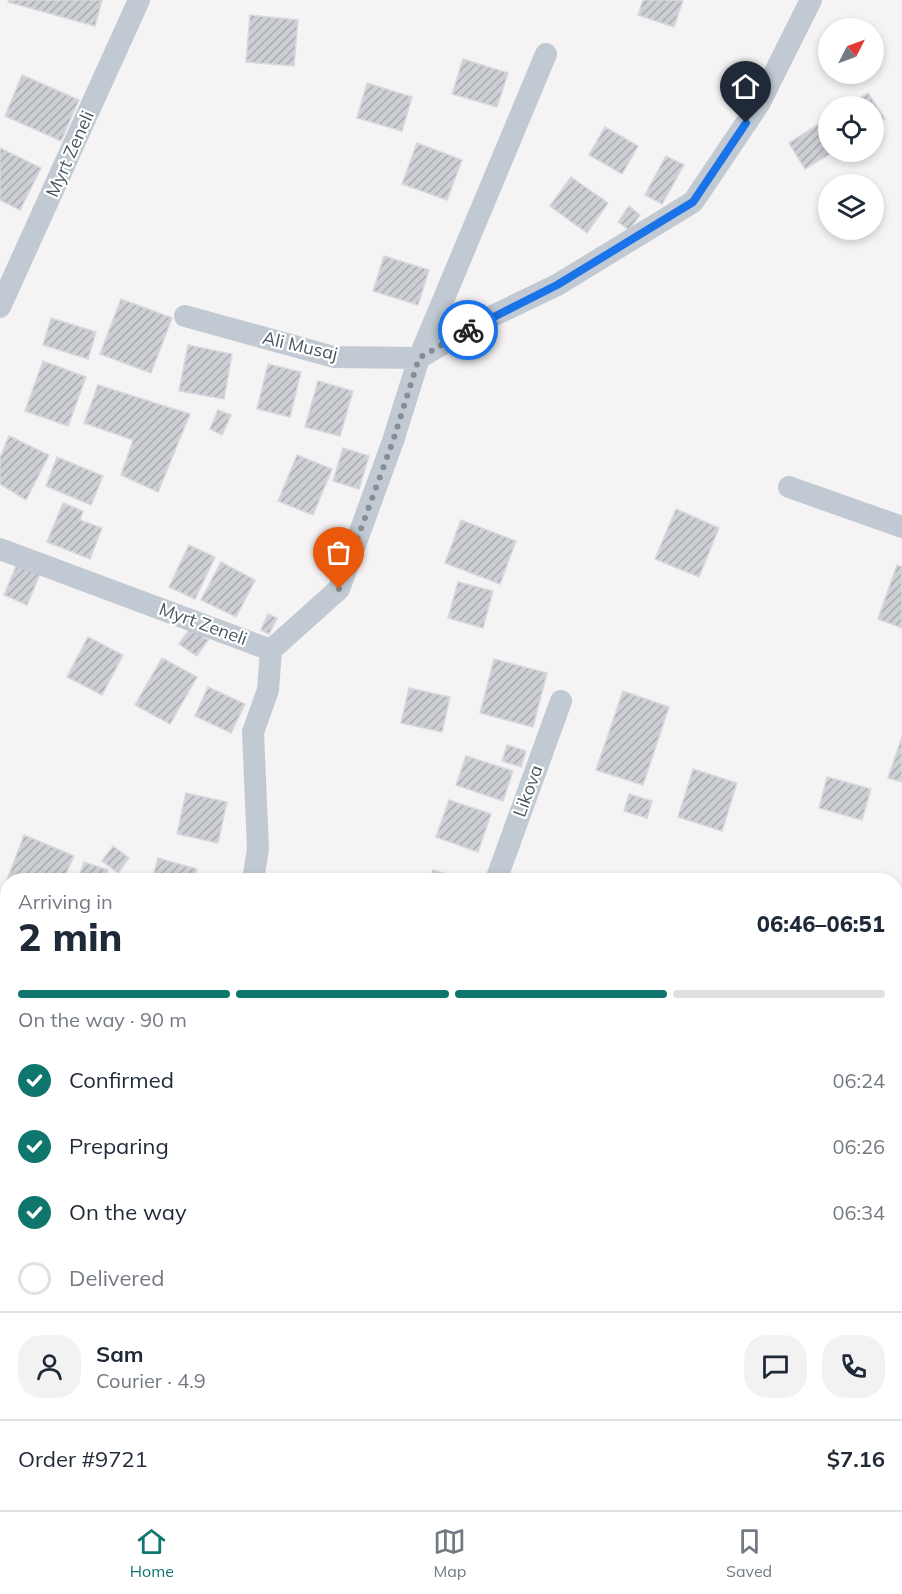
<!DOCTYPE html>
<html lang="en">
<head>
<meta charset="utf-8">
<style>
  body { margin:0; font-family:Mulish,sans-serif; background:#f2f2f3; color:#1f2937; height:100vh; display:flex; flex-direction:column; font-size:22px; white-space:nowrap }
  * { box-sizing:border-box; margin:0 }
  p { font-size:20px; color:#747a83 }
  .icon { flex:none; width:33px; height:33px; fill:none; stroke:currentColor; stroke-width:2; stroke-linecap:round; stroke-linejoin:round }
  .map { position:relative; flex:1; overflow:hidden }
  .side { position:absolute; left:0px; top:873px; width:903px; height:638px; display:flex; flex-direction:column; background:#fff; border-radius:24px 24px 0 0; box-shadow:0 3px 9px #0003 }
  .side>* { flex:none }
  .needle { width:39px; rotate:48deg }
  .fabs { position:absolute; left:818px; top:18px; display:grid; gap:12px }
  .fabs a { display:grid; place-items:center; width:66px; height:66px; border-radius:50%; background:#fff; box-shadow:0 3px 9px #0003; font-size:30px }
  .pin { position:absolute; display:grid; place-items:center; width:51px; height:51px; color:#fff; margin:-62px -26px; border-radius:50% 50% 50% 0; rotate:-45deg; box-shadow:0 0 6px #0007 }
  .pin .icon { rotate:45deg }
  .courier { position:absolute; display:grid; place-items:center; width:60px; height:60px; margin:-30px; border:4px solid #1a73e8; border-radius:50%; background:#fff; color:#222; box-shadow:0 2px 8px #0007 }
  .summary em { font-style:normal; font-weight:800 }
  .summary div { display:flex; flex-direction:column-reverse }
  .summary { display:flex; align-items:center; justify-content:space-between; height:102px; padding:0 18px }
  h1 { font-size:39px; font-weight:800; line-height:45px }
  .bar { display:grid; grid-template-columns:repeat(4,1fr); gap:9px 6px; align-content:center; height:72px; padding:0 18px }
  .bar i { height:8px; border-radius:4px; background:#e0e1e3 }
  .bar .selected { background:#0f766e }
  .bar p { grid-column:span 4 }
  .line { display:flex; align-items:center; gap:15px; padding:0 18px; border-top:2px solid #e0e1e3 }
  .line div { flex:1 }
  .round { display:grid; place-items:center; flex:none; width:63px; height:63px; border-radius:24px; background:#f2f2f3 }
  ol { padding:0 18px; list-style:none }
  li { display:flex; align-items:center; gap:18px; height:66px }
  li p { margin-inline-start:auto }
  li .icon { padding:6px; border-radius:50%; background:#0f766e; color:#fff; stroke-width:4 }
  li:last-child { color:#747a83 }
  li i { width:33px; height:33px; border:3px solid #e0e1e3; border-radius:50% }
  .tabs { display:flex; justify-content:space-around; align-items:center; height:84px; border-top:2px solid #e0e1e3; background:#fff; font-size:16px; color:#747a83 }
  .tabs a { display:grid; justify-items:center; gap:3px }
  .tabs .selected { color:#0f766e }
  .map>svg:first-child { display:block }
  .building { fill:url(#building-hatch); stroke:#d7d9de; stroke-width:1.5 }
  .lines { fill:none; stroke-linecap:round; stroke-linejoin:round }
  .minor { stroke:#c1cad2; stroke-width:22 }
  .done { stroke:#868d94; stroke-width:6; stroke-dasharray:0 10.8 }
  .route { stroke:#1a73e8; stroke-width:8 }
  .labels { text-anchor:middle; stroke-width:4.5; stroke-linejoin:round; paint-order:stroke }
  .street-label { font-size:18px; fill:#4a5661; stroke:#fff }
</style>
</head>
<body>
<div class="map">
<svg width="902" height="1510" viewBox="0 0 902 1510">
  <defs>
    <pattern id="building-hatch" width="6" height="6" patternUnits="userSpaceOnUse" patternTransform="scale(1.5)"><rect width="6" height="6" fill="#cdcfd5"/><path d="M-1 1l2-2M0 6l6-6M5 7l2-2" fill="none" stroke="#a8abb0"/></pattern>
  </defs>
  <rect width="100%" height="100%" fill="#f5f3f3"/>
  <path class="building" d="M9,0H102L95,26L8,2Z
    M643,0H683L674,27L638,15Z
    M250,15L298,20L294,66L246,62Z
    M463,59L508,73L497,107L452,94Z
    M22,75L79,100L61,141L5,116Z
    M367,83L412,97L402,131L357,118Z
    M868,93L885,119L873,126V106H846Z
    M828,118V152H833L805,169L789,143Z
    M605,127L638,146L622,174L589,155Z
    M417,143L462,160L447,200L402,184Z
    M0,148L41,168L20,210L0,200Z
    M666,156L684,165L662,204L645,195Z
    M571,177L608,203L587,233L550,206Z
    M629,206L640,215L629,230L618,222Z
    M384,256L429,270L418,305L373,291Z
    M121,299L172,318L151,373L100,354Z
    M51,318L96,332L88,359L43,345Z
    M188,345L232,354L224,399L179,391Z
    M43,361L86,377L68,426L25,411Z
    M268,364L301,372L290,417L257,409Z
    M318,381L353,391L340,436L305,427Z
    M98,385L190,414L158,492L121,475L133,440L84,423Z
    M218,410L231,415L222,435L210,429Z
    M9,436L49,455L26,500L0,484V458Z
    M343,448L369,456L359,489L333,481Z
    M297,455L332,469L313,515L278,501Z
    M57,457L103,476L91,505L46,486Z
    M63,503L83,511L80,520L102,528L90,559L47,542Z
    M676,509L719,528L699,577L655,559Z
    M461,520L516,541L500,584L445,563Z
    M189,545L215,557L195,599L169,587Z
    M221,562L255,580L236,617L201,600Z
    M17,564L40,574L27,605L4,595Z
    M897,565L902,567V628L878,619Z
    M458,582L493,591L483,628L448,618Z
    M268,614L277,618L269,634L261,630Z
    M190,628L208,640L197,656L179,644Z
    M88,637L123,655L102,695L67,677Z
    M162,658L197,677L170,724L135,705Z
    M494,659L547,673L533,727L480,713Z
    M208,687L245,704L231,733L195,716Z
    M409,688L450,697L442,732L401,723Z
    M623,691L669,707L643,785L596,770Z
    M902,737V782L888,778Z
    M507,745L526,751L521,767L502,761Z
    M466,756L513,771L503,801L456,785Z
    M693,769L737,783L722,831L678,817Z
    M827,777L871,789L862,820L819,808Z
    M186,793L227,802L218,843L177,834Z
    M629,794L652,801L647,818L624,811Z
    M449,800L491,814L478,852L436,837Z
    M24,835L74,856L63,880H7Z
    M113,846L129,858L118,873L102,861Z
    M158,858L197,869L194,880H152Z
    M84,862L108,870L105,880H78Z
    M433,870L467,880H430Z
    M896,905L902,907V944L896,942Z
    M896,957L902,959V1000L900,1006L896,1004Z
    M902,1364V1391L896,1389Z
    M558,1503H592L588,1510H572Z
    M713,1503H732L741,1510H707Z"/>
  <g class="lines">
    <path class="minor" d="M0,307L139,0
      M185,316L334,357L419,358
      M419,358L480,322L557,285L693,202L759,104L811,0
      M789,487L902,527
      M0,549L271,650
      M271,650L339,589L393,441L419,358L546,54
      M253,880L258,849L253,732L268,690L271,650
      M496,880L561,701
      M0,961L8,963
      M896,1071L902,1053
      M896,1262L902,1265
      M444,1510L445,1503"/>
  </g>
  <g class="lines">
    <path class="done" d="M339,589L393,441L419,358L468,330"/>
    <path class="route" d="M468,330L557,285L693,202L746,123"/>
  </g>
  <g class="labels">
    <g class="street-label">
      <text transform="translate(70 154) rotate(-66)" y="6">Myrt Zeneli</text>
      <text transform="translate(300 346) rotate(13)" y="6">Ali Musaj</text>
      <text transform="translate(203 624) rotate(20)" y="6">Myrt Zeneli</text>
      <text transform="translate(528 791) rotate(-70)" y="6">Likova</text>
    </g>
  </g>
</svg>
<div class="fabs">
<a><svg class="needle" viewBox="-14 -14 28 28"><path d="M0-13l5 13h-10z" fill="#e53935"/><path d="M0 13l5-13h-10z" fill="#747a83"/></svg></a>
<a><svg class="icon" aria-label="locate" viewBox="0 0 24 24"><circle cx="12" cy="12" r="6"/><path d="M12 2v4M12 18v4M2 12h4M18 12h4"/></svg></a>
<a><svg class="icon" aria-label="layers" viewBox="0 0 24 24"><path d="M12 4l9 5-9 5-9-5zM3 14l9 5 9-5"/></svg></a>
</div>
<div class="pin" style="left:339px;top:589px;background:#ea580c"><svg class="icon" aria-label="bag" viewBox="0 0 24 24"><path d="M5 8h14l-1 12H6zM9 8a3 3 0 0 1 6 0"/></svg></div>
<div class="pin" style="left:746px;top:123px;background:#1f2937"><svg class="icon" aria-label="home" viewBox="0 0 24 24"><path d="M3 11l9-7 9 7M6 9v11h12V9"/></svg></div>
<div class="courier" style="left:468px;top:330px"><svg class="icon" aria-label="bike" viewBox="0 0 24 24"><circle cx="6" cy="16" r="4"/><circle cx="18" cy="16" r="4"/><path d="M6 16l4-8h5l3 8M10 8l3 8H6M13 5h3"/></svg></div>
<section class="side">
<div class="summary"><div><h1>2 min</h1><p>Arriving in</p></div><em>06:46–06:51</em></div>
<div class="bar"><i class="selected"></i><i class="selected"></i><i class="selected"></i><i></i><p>On the way · 90 m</p></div>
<ol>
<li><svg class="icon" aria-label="check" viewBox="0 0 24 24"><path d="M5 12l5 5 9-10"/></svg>Confirmed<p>06:24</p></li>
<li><svg class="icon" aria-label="check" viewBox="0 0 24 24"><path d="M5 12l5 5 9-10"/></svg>Preparing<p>06:26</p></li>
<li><svg class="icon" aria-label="check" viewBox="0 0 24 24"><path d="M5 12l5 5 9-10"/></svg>On the way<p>06:34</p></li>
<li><i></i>Delivered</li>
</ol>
<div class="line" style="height:108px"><a class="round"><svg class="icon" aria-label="person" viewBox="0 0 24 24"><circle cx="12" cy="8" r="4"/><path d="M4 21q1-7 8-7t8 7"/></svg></a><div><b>Sam</b><p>Courier · 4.9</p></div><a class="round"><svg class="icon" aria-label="chat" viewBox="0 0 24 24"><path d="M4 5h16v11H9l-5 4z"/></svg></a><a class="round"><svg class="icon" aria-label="phone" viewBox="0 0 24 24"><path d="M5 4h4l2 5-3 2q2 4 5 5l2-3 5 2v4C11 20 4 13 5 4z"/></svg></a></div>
<div class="line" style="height:78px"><div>Order #9721</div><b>$7.16</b></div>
</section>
</div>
<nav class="tabs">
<a class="selected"><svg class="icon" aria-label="home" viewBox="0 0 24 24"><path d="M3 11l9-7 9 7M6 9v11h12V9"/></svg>Home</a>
<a><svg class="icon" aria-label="map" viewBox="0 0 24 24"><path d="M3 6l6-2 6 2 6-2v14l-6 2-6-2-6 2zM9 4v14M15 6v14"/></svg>Map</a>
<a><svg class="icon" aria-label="saved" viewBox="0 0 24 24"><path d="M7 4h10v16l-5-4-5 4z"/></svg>Saved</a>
</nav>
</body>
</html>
